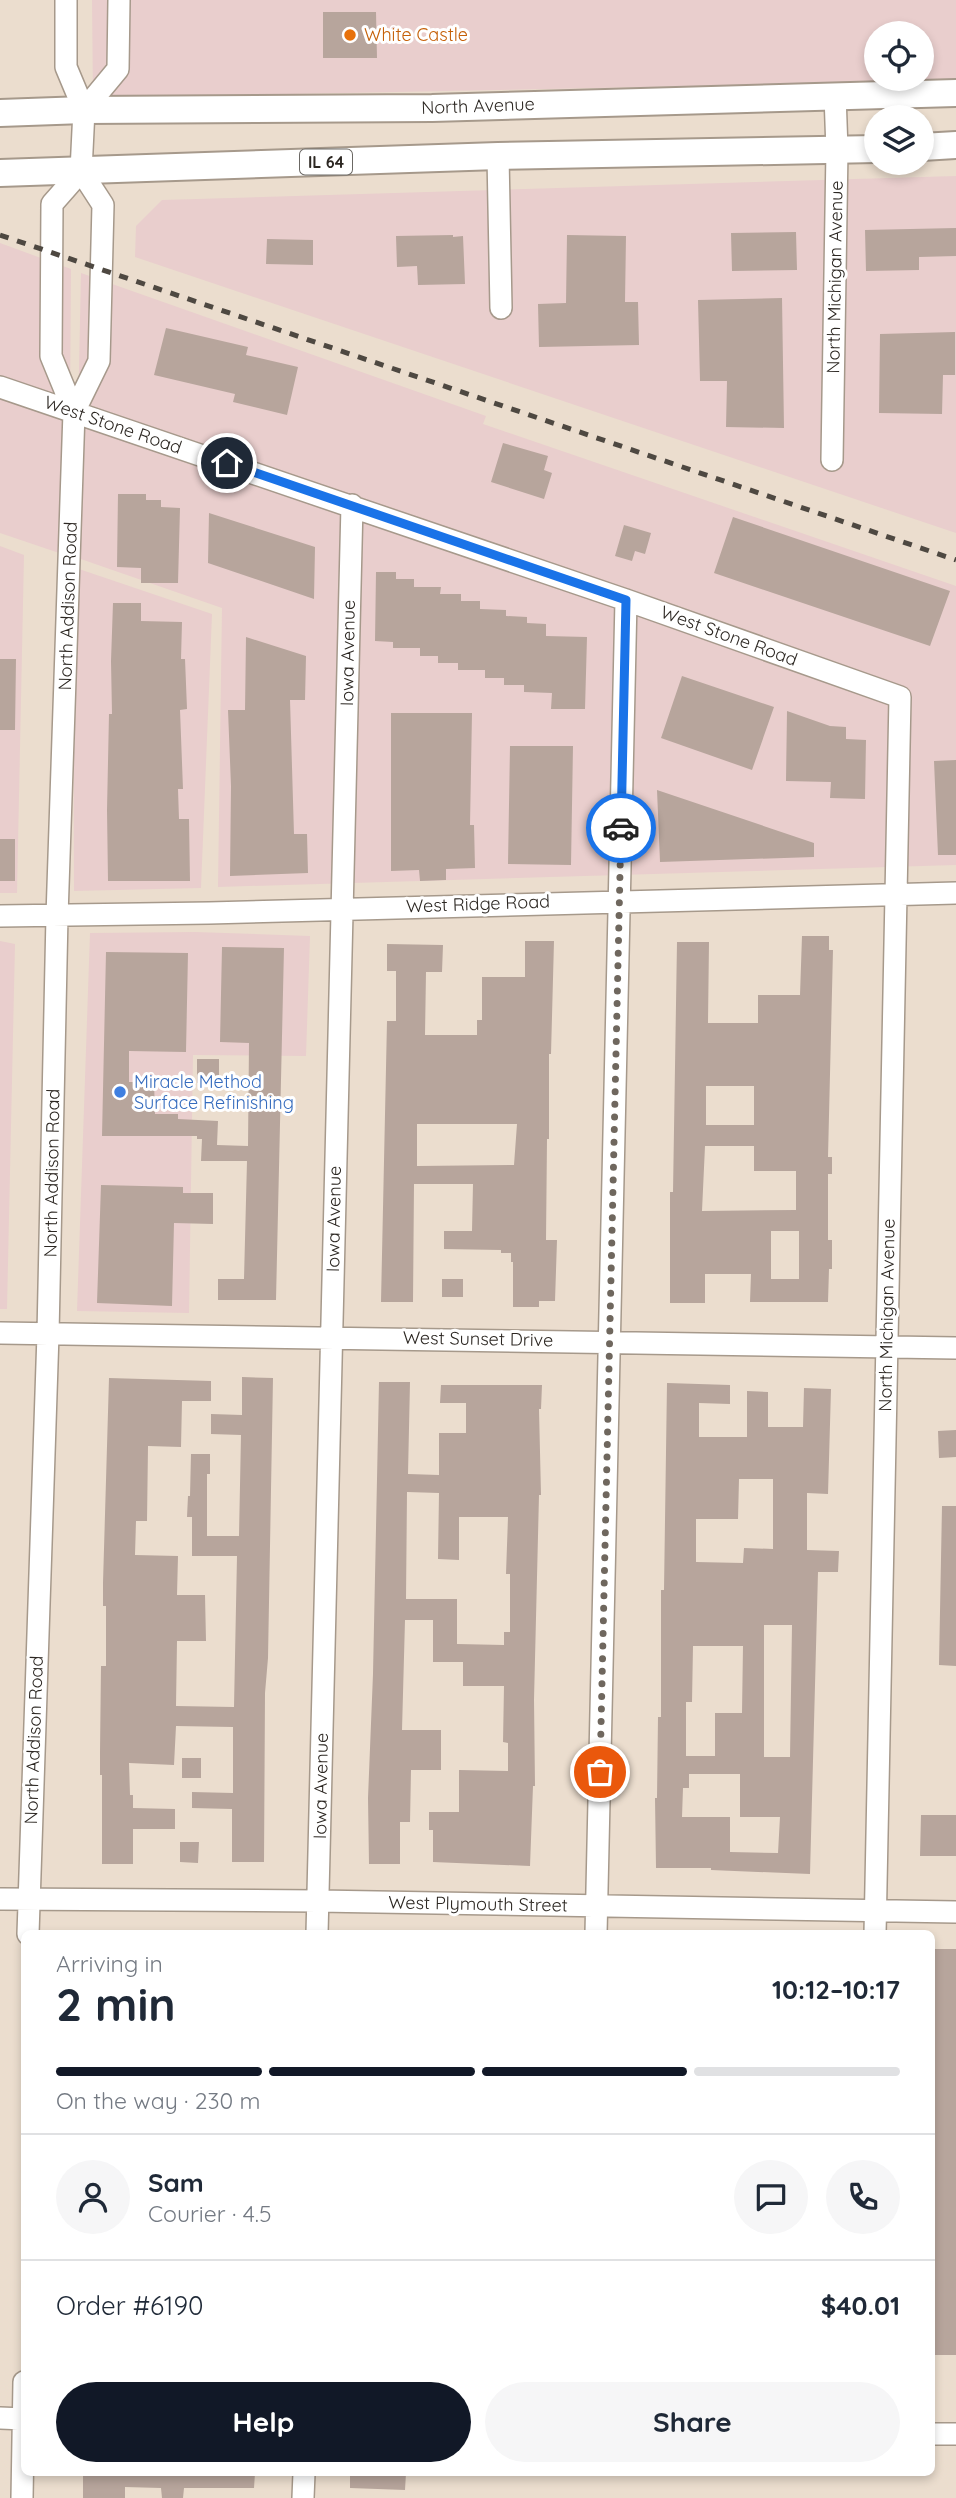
<!DOCTYPE html>
<html lang="en">
<head>
<meta charset="utf-8">
<style>
  body { margin:0; font-family:Quicksand,sans-serif; background:#f6f6f7; color:#1f2937; height:100vh; display:flex; flex-direction:column; font-size:26px; white-space:nowrap }
  * { box-sizing:border-box; margin:0 }
  p { font-size:23px; color:#747a83 }
  .icon { flex:none; width:38px; height:38px; fill:none; stroke:currentColor; stroke-width:2; stroke-linecap:round; stroke-linejoin:round }
  .map { position:relative; flex:1; overflow:hidden }
  .drawer { position:absolute; left:21px; top:1930px; width:914px; height:546px; display:flex; flex-direction:column; background:#fff; border-radius:10px; box-shadow:0 4px 10px #0003 }
  .drawer>* { flex:none }
  .controls { position:absolute; left:864px; top:21px; display:grid; gap:14px }
  .controls a { display:grid; place-items:center; width:70px; height:70px; border-radius:50%; background:#fff; box-shadow:0 4px 10px #0003; font-size:35px }
  .pin { position:absolute; display:grid; place-items:center; width:60px; height:60px; color:#fff; margin:-30px; border:4px solid #fff; border-radius:50%; box-shadow:0 2px 7px #0007 }
  .courier { position:absolute; display:grid; place-items:center; width:70px; height:70px; margin:-35px; border:5px solid #1a73e8; border-radius:50%; background:#fff; color:#222; box-shadow:0 2px 9px #0007 }
  .overview em { font-style:normal; font-weight:700 }
  .overview div { display:flex; flex-direction:column-reverse }
  .overview { display:flex; align-items:center; justify-content:space-between; height:119px; padding:0 35px }
  h1 { font-size:46px; font-weight:700; line-height:52px }
  .bar { display:grid; grid-template-columns:repeat(4,1fr); gap:10px 7px; align-content:center; height:84px; padding:0 35px }
  .bar i { height:9px; border-radius:5px; background:#e0e1e3 }
  .bar .selected { background:#111827 }
  .bar p { grid-column:span 4 }
  .line { display:flex; align-items:center; gap:18px; padding:0 35px; border-top:2px solid #e0e1e3 }
  .line div { flex:1 }
  .round { display:grid; place-items:center; flex:none; width:74px; height:74px; border-radius:37px; background:#f6f6f7 }
  .action { display:flex; gap:14px; margin-top:auto; padding:14px 35px }
  .action a { flex:1; height:80px; border-radius:42px; background:#111827; color:#fff; font-size:28px; font-weight:700; line-height:80px; text-align:center }
  .action a+a { background:#f6f6f7; color:#1f2937 }
  .map>svg:first-child { display:block }
  .commercial { fill:#e9cecd; fill-rule:evenodd }
  .building { fill:#b7a59c; fill-rule:evenodd }
  .lines { fill:none; stroke-linecap:round; stroke-linejoin:round }
  .minor-casing { stroke:#a6998b; stroke-width:24 }
  .major-casing { stroke:#a6998b; stroke-width:30 }
  .minor { stroke:#fff; stroke-width:21 }
  .major { stroke:#fff; stroke-width:26 }
  .rail { stroke:#4e4841; stroke-width:5; stroke-dasharray:9 9; stroke-linecap:butt }
  .done { stroke:#6f675e; stroke-width:7; stroke-dasharray:0 12.6 }
  .route { stroke:#1a73e8; stroke-width:9 }
  .food-dot { fill:#e8710a; stroke:#fff; stroke-width:2.5 }
  .shop-dot { fill:#3f7fe0; stroke:#fff; stroke-width:2.5 }
  .labels { text-anchor:middle; stroke-width:6; stroke-linejoin:round; paint-order:stroke }
  .shield { fill:#fff; stroke:#6b6864; stroke-width:2 }
  .shield-label { font-size:16px; font-weight:bold; fill:#2c2722 }
  .food-label { font-size:18px; fill:#c56008; stroke:#fff; text-anchor:start }
  .street-label { font-size:18px; fill:#2c2722; stroke:#fff }
  .shop-label { font-size:18px; fill:#366cbe; stroke:#fff; text-anchor:start }
</style>
</head>
<body>
<div class="map">
<svg width="956" height="2498" viewBox="0 0 956 2498">
  <rect width="100%" height="100%" fill="#ebddce"/>
  <path class="commercial" d="M92,0H956V81L93,98ZM877,33H922V79H877Z
    M956,176V533L135,257L136,226L162,200Z
    M0,243L71,269L70,406L0,383Z
    M81,273L486,416L483,424L956,586V865L218,887L222,608L75,557Z
    M0,394L69,415L65,555L0,533Z
    M0,546L24,555L17,893H0Z
    M73,567L212,614L201,888L74,891Z
    M195,932L310,936L306,1056L193,1055L189,1313L77,1311L90,933Z
    M0,941L15,944L7,1309H0Z"/>
  <path class="building" d="M323,12H376L377,58H323Z
    M956,228V256L919,257V270L866,271L865,230Z
    M796,232L797,270L732,271L731,233Z
    M453,235V237L463,236L465,284L418,285L417,266L397,267L396,236Z
    M567,235L626,236L625,302H638L639,345L539,347L538,304L566,303Z
    M267,239L313,240V265L266,264Z
    M782,298L784,428L726,427L727,381H700L698,300Z
    M166,328L248,347L246,355L298,367L287,415L233,402L235,394L154,375Z
    M955,332V375H943L942,414L879,413L880,334Z
    M503,443L548,456L544,470L552,473L544,499L491,482Z
    M118,494H146V500H161V507L180,508L178,583H141V568L117,567Z
    M209,513L315,547L314,599L208,563Z
    M733,517L950,591L930,646L714,573Z
    M624,525L651,533L645,554L635,551L632,561L615,556Z
    M376,572H396V579H414V587H441L440,594H461V601H480V609L506,610V616L527,617V623L546,624V636L587,637L585,709H551L552,693L524,692V685H504V678H485V670H458V663H438V656H420V648H393V642L375,641Z
    M113,603H141V621L182,622L181,659H185L187,709L180,710L183,789H178L179,819H189L190,881H108L107,810L109,714H112L111,661Z
    M246,637L306,656L305,700H290L294,834H307L308,873L230,876L231,786L228,710H245Z
    M0,659H16L15,730H0Z
    M682,676L774,707L752,770L661,738Z
    M787,711L830,726L846,727V739L866,740L865,799L830,798L831,782L786,781Z
    M391,713H472L470,825H474L475,868L446,869V880L420,881L419,870L391,871Z
    M510,746H573L571,865L508,864Z
    M956,760V855H938L934,761Z
    M657,790L814,843V857L660,862Z
    M0,839H15V881H0Z
    M802,936H829V950H833L828,1157H832V1174H828V1240H832V1269H829L828,1302H750L751,1274H705V1303H670V1192H673L677,942H709L708,1023H758V995H800ZM706,1086H754V1125H706ZM705,1146H754V1171H796V1210L702,1211ZM771,1231H799V1279H771Z
    M525,941H554L551,1054H549V1139H547L546,1240H557L555,1301H539V1307H513V1262H511V1253H501V1250L444,1249V1231H472L473,1184H414L413,1302H381L387,1021H396V971H387V944L443,945L442,972H426L425,1035H477V1020H482V977H525ZM417,1124H517L514,1165L417,1166Z
    M222,947L284,948L276,1300H218V1279H244L247,1161H201L202,1139H197V1136H102L106,952L188,953L186,1052L129,1051V1082H154L155,1114H178V1119L218,1121L217,1145L248,1146L249,1043L220,1042Z
    M197,1059H219V1083H197Z
    M101,1185L183,1187V1193H213V1224L174,1223L172,1306L97,1303Z
    M442,1279H463V1297H442Z
    M242,1377L273,1378L268,1658L265,1693L264,1862H232V1809L192,1808V1792L233,1793V1727L176,1726L174,1765L129,1763L130,1795H133V1808L175,1809V1829H133V1864H102V1775H100V1752L101,1666H106V1606H103V1583L109,1378L211,1381V1401H182L181,1447L148,1446L147,1521H136L135,1555L178,1556L177,1595H205L206,1641H177L176,1706L234,1707L237,1556H192V1517H187L188,1496H190L191,1454H210V1474H207V1536H239L241,1435L211,1434V1414L242,1415Z
    M379,1382H410L408,1474L439,1475V1433H466V1403H440L441,1385H542L541,1409H539L541,1495H539L534,1700L535,1786H533L530,1866L433,1862V1830H429V1812H459V1770L508,1771V1743L503,1742L504,1686H463V1662H433V1620H405L402,1730H441V1770H411L410,1822H400V1864H369L368,1798L373,1674ZM407,1492L439,1493L438,1559L459,1560V1517H508L506,1574H510V1632H504V1645L457,1644V1599H406Z
    M667,1383L730,1385V1404L699,1403V1437H747V1391L768,1392V1427H803L804,1388L831,1389L828,1494L807,1493V1550L839,1551L838,1572H818L810,1874L711,1870V1868H656L655,1798H657L658,1717H661V1590H664ZM739,1479H773V1549L744,1548L743,1563L696,1562V1519H738ZM764,1625H792L790,1757H764ZM693,1646H743L742,1713H715V1756H686V1702H692ZM689,1774H740V1817H780L778,1853L730,1852V1817H682L683,1788H689Z
    M956,1430V1457L939,1458L938,1431Z
    M942,1506H956V1666L939,1665Z
    M182,1758H201V1778H182Z
    M921,1815H956V1856H920Z
    M180,1842H199L198,1863L180,1862Z
    M931,1949H956V2355H931Z
    M83,2473H255L254,2488H184L183,2498H162L161,2488L125,2487V2498H83Z
    M350,2473H406L405,2490L350,2488Z"/>
  <g class="lines">
    <defs>
      <path id="minor" d="M84,110L118,69L119,0
        M498,156L501,308
        M0,387L626,600L900,697L875,1934
        M74,412L51,356L52,204L81,171
        M832,460L837,150L835,95
        M0,916L209,913L956,893
        M0,1333L956,1348
        M0,1899L318,1901L956,1912
        M28,1934L48,1334L57,916L74,412L99,361L103,205L81,171L84,110L66,67V0
        M317,1934L352,505
        M596,1934L626,600
        M0,2418L24,2419
        M931,2434H956
        M22,2498L24,2382
        M303,2498L304,2473"/>
      <path id="major" d="M0,113L84,110L432,108L956,93
        M922,147L956,145
        M0,173L498,156L877,149"/>
    </defs>
    <use href="#minor" class="minor-casing"/>
    <use href="#major" class="major-casing"/>
    <use href="#minor" class="minor"/>
    <use href="#major" class="major"/>
    <path class="rail" d="M0,235L956,560"/>
  </g>
  <g class="lines">
    <path class="done" d="M600,1772L621,828"/>
    <path class="route" d="M227,463L626,600L621,828"/>
  </g>
  <circle class="food-dot" cx="350" cy="35" r="7"/>
  <circle class="shop-dot" cx="120" cy="1092" r="7"/>
  <g class="labels">
    <rect class="shield" x="300" y="149.5" width="52" height="25" rx="5"/>
    <g class="shield-label">
      <text x="326" y="168">IL 64</text>
    </g>
    <g class="food-label">
      <text x="364" y="41">White Castle</text>
    </g>
    <g class="street-label">
      <text transform="translate(478 106) rotate(-2)" y="6">North Avenue</text>
      <text transform="translate(835 277) rotate(-89)" y="6">North Michigan Avenue</text>
      <text transform="translate(113 425) rotate(19)" y="6">West Stone Road</text>
      <text transform="translate(68 606) rotate(-88)" y="6">North Addison Road</text>
      <text transform="translate(729 636) rotate(20)" y="6">West Stone Road</text>
      <text transform="translate(348 653) rotate(-89)" y="6">Iowa Avenue</text>
      <text transform="translate(478 904) rotate(-2)" y="6">West Ridge Road</text>
      <text transform="translate(52 1173) rotate(-89)" y="6">North Addison Road</text>
      <text transform="translate(334 1219) rotate(-89)" y="6">Iowa Avenue</text>
      <text transform="translate(887 1315) rotate(-89)" y="6">North Michigan Avenue</text>
      <text transform="translate(478 1339) rotate(1)" y="6">West Sunset Drive</text>
      <text transform="translate(34 1740) rotate(-88)" y="6">North Addison Road</text>
      <text transform="translate(321 1786) rotate(-89)" y="6">Iowa Avenue</text>
      <text transform="translate(478 1904) rotate(1)" y="6">West Plymouth Street</text>
    </g>
    <g class="shop-label">
      <text x="134" y="1088">Miracle Method<tspan x="134" dy="21">Surface Refinishing</tspan></text>
    </g>
  </g>
</svg>
<div class="controls">
<a><svg class="icon" aria-label="locate" viewBox="0 0 24 24"><circle cx="12" cy="12" r="6"/><path d="M12 2v4M12 18v4M2 12h4M18 12h4"/></svg></a>
<a><svg class="icon" aria-label="layers" viewBox="0 0 24 24"><path d="M12 4l9 5-9 5-9-5zM3 14l9 5 9-5"/></svg></a>
</div>
<div class="pin" style="left:600px;top:1772px;background:#ea580c"><svg class="icon" aria-label="bag" viewBox="0 0 24 24"><path d="M5 8h14l-1 12H6zM9 8a3 3 0 0 1 6 0"/></svg></div>
<div class="pin" style="left:227px;top:463px;background:#1f2937"><svg class="icon" aria-label="home" viewBox="0 0 24 24"><path d="M3 11l9-7 9 7M6 9v11h12V9"/></svg></div>
<div class="courier" style="left:621px;top:828px"><svg class="icon" aria-label="car" viewBox="0 0 24 24"><path d="M5 17H2v-5l4-1 3-4h7l3 4 3 1v5h-3M9 17h6M6 11h13"/><circle cx="7" cy="17" r="2"/><circle cx="17" cy="17" r="2"/></svg></div>
<section class="drawer">
<div class="overview"><div><h1>2 min</h1><p>Arriving in</p></div><em>10:12–10:17</em></div>
<div class="bar"><i class="selected"></i><i class="selected"></i><i class="selected"></i><i></i><p>On the way · 230 m</p></div>
<div class="line" style="height:126px"><a class="round"><svg class="icon" aria-label="person" viewBox="0 0 24 24"><circle cx="12" cy="8" r="4"/><path d="M4 21q1-7 8-7t8 7"/></svg></a><div><b>Sam</b><p>Courier · 4.5</p></div><a class="round"><svg class="icon" aria-label="chat" viewBox="0 0 24 24"><path d="M4 5h16v11H9l-5 4z"/></svg></a><a class="round"><svg class="icon" aria-label="phone" viewBox="0 0 24 24"><path d="M5 4h4l2 5-3 2q2 4 5 5l2-3 5 2v4C11 20 4 13 5 4z"/></svg></a></div>
<div class="line" style="height:91px"><div>Order #6190</div><b>$40.01</b></div>
<div class="action"><a>Help</a><a>Share</a></div>
</section>
</div>
</body>
</html>
